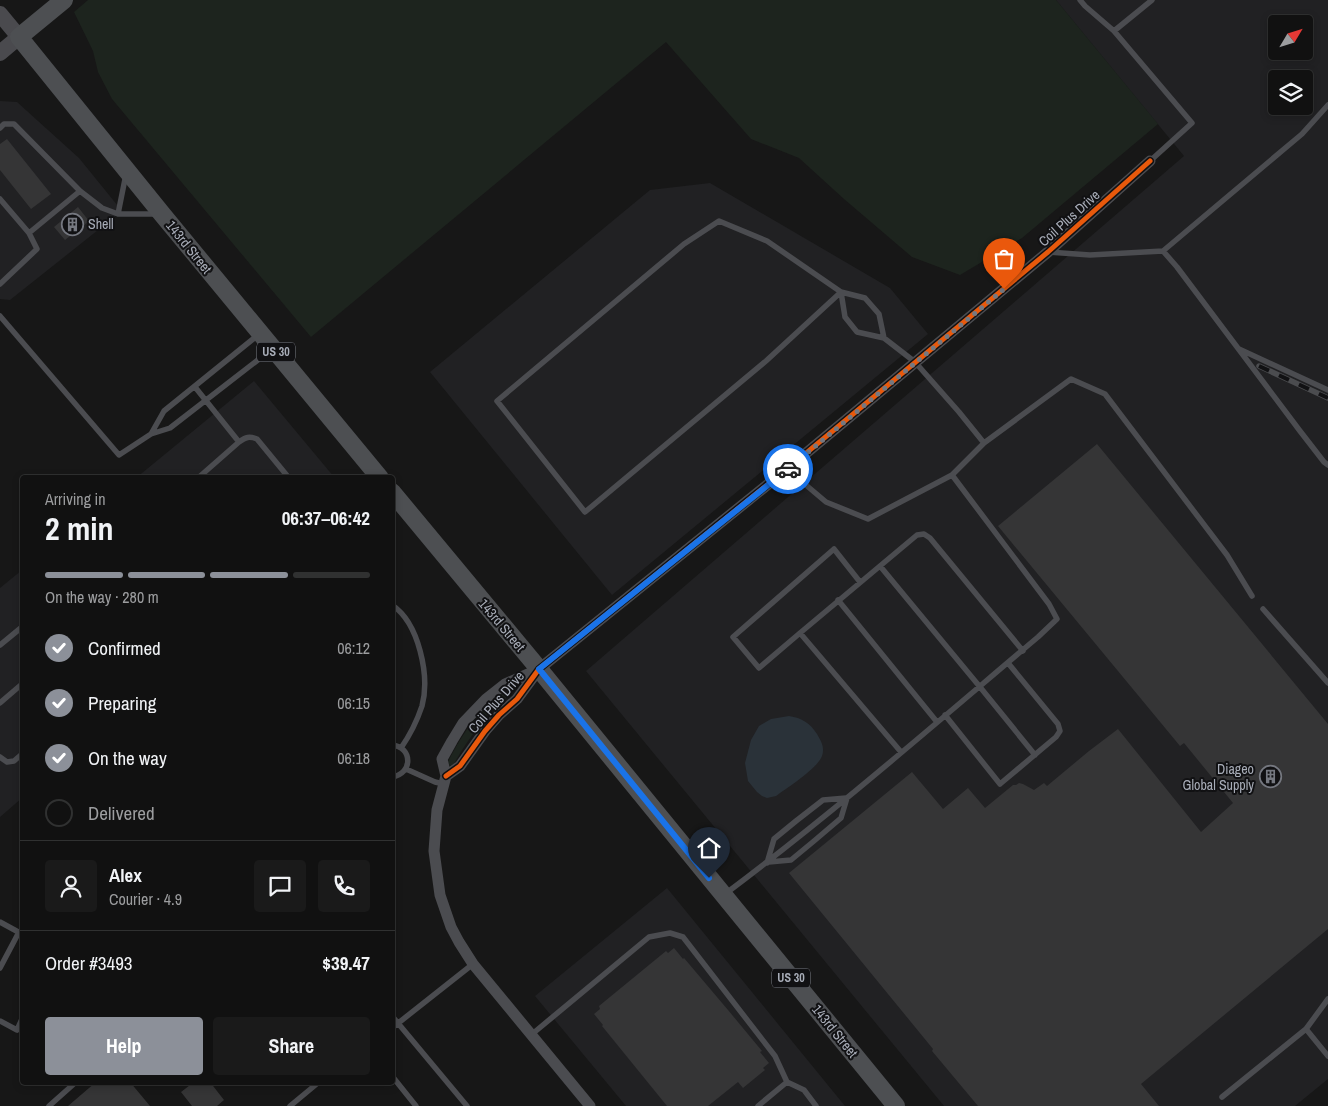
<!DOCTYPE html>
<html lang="en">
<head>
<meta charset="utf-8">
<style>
  body { margin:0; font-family:"Archivo Narrow",sans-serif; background:#1a1a1a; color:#f1f3f6; height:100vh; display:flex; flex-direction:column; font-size:19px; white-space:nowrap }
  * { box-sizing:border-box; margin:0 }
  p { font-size:16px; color:#9c9d9f }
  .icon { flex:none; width:28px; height:28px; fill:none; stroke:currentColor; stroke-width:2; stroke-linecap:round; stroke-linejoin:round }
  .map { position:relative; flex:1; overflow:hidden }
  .details { position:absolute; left:20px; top:475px; width:375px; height:610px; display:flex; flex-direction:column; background:#111; border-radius:5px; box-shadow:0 2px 8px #0003,0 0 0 1px #303131 }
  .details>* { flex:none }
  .needle { width:32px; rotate:52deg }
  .tools { position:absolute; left:1268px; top:15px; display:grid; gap:10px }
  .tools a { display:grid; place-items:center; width:45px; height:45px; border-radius:5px; background:#111; box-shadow:0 2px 8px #0003,0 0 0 1px #303131; font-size:25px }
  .pin { position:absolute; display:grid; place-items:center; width:42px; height:42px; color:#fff; margin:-51px -21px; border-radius:50% 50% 50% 0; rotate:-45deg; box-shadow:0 0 5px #0007 }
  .pin .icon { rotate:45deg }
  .courier { position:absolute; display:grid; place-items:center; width:50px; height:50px; margin:-25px; border:4px solid #1a73e8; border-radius:50%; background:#fff; color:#222; box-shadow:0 1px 6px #0007 }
  .summary em { font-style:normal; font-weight:700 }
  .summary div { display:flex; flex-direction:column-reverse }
  .summary { display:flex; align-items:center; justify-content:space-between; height:85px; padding:0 25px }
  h1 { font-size:32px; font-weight:700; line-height:38px }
  .bar { display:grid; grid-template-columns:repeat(4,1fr); gap:8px 5px; align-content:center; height:60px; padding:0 25px }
  .bar i { height:6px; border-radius:4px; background:#303131 }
  .bar .current { background:#8c9099 }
  .bar p { grid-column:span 4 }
  .line { display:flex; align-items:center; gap:12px; padding:0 25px; border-top:1px solid #303131 }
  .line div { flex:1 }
  .round { display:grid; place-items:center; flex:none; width:52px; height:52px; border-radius:5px; background:#1a1a1a }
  ol { padding:0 25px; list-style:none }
  li { display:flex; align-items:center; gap:15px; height:55px }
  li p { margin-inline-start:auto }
  li .icon { padding:5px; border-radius:50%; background:#8c9099; color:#fff; stroke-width:4 }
  li:last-child { color:#9c9d9f }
  li i { width:28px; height:28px; border:2px solid #303131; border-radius:50% }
  .cta { display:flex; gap:10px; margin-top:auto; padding:10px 25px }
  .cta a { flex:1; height:58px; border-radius:5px; background:#8c9099; color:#fff; font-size:20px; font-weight:700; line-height:58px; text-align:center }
  .cta a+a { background:#1a1a1a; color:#f1f3f6 }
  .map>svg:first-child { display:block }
  .built { fill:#212123; fill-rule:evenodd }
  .green { fill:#1d241e }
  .water { fill:#2a3239 }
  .building { fill:#353536 }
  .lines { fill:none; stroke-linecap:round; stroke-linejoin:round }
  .lane { stroke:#4b4c50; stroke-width:5.5 }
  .street { stroke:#4b4c50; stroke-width:11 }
  .secondary { stroke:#4a4a4e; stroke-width:16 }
  .primary { stroke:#4d4f52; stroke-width:18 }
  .rail-casing { stroke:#4b4c4f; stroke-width:5.5 }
  .rail { stroke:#111113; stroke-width:4; stroke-dasharray:11; stroke-linecap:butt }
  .cycleway-casing { stroke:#111113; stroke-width:8 }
  .cycleway { stroke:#e8590c; stroke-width:5 }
  .done { stroke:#757880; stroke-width:5; stroke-dasharray:0 9 }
  .route { stroke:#1a73e8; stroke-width:6 }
  .labels { text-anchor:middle; stroke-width:4; stroke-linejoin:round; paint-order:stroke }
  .shield { fill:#111113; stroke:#7b7e86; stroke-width:1 }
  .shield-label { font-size:12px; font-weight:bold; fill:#a8adb8 }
  .street-label { font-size:14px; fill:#a8adb8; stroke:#111113 }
  .poi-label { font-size:14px; fill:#a8adb8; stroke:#111113; text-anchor:start }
</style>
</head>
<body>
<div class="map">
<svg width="1328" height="1106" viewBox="0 0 1328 1106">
  <rect width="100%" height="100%" fill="#171717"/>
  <path class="built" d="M1056,0H1328V1079L1295,1106H944L586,671L1184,156ZM1276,24H1304V51H1276ZM1276,79H1304V106H1276Z
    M0,101L17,102L79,158L122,211L10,300L0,299Z
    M710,183L890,288L928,334L612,595L430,372L650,190Z
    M254,381L334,477L136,478Z
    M22,570V798L0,817V588Z
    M667,888L845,1106H626L535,996Z"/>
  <path class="green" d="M88,0H1056L1158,124L1022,238L960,275L912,257L844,199L799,158L751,139L666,42L311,337L112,99L98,72L93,51L74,12Z
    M512,689C508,700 495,706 488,715C475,730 464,746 454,764L450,766L448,762C461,736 484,700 512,689Z"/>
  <path class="water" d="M789,716C802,718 810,723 817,734C821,741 825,747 822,756C818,768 787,788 776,796L767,798L762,796L757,792L748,781L745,763L751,740L759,726L771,719Z"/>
  <path class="building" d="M7,139L51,194L31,209L0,170V144Z
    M78,207L89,221L65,240L54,227Z
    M1097,444L1328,724V929L1141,1084L1159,1106H978L932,1051L933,1049L789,873L912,772L943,809L968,788L985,808L1013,785H1016L1019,783L1023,784L1034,790L1044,783L1047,786L1089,751L1118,729L1201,832L1233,803L1184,743L1180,746L998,526Z
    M674,948L683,959L684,958L728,1010L762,1051L760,1052L769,1063L763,1068L765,1070L743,1088L738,1082L708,1106H667L602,1026L603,1025L594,1014L600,1009L599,1006L666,951L668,953Z
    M96,1082H130L150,1106H68Z
    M194,1082H210L224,1100L217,1106H192L181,1092Z"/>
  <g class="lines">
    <path class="lane" d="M1080,0L1085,6L1114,31L1192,123L1150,161
      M1114,31L1152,0
      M0,128L4,124H14L80,191
      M0,199L29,233L80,191L102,208L118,214H157
      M118,214L126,174
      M1163,251L1302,134L1328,105
      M1048,252L1090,255L1163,251L1177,267L1300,431L1324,462L1328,465
      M0,284L37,249L29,233
      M841,292L766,361L585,512L497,401L684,244L719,221L767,241L841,292L865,298L879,314L884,338
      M841,292L845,317L857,332L884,338L915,362L959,412L984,443
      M0,316L119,455L151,434L170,428L272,349
      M1239,349L1328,390
      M195,387L239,442C246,437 249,436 257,439L289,478
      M151,434L164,411L258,335
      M787,469L826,502L868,519L952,475
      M198,478L239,442
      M880,566L980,687L1035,755
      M860,582L834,549L733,637L759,668L800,633L901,752
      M838,600L937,722
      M392,605C419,623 430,676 422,706C417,721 410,735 401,748
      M1263,609L1328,683
      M800,633L917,535L924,534L930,538L1023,651
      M0,645L22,627
      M0,703L22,684
      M945,715L1000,784L1056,737L1060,731L1058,724L1008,663
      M392,745C413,747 413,774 392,777
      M0,757L7,762L14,761L22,754
      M406,769L435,782L444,784
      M769,862L791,860L814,841L841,818L847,798
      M767,863L774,839L796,821L823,800L846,798
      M725,894C833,813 935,724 1038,637L1057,619L1049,604L952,475L984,443L1071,379L1105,394L1227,555L1252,596
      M0,922L22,934
      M0,968L19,932
      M392,1016L467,1106
      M0,1021L17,1030L22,1019
      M392,1028L473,964
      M1306,1029L1328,1056
      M531,1035L649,937L670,933L683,937L775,1056L787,1082L758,1106
      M392,1076L416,1106
      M787,1082L804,1090L816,1106
      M1222,1097L1306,1029L1328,999
      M49,1106L76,1082
      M290,1106L319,1082"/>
    <path class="street" d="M537,670L505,684L486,699L463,723L452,741L442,759L446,776L437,810L434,851L440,895L451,927L459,942L473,964L590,1106
      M446,776L460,766L485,731L499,715L517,699L539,669L787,469L1048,252L1150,161"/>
    <path class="secondary" d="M0,14L19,37L0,53"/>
    <path class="primary" d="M64,0L19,37L162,214L380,478
      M392,492L539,669L896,1106"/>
    <defs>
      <path id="rail" d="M1259,366L1328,398"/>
    </defs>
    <use href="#rail" class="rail-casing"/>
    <use href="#rail" class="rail"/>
    <defs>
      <path id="cycleway" d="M446,776L460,766L485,731L499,715L517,699L539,669L787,469L1048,252L1150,161"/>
    </defs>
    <use href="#cycleway" class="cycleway-casing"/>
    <use href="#cycleway" class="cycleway"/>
  </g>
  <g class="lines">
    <path class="done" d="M788,469L1004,289"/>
    <path class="route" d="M709,878L539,669L788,469"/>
  </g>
  <defs>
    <symbol id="building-ring" viewBox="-11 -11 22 22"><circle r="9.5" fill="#111113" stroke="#757880" stroke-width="1.5"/><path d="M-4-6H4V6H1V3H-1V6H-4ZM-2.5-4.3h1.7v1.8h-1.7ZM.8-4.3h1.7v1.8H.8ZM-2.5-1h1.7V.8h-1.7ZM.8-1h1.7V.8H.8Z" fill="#757880"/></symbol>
  </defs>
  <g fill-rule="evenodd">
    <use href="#building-ring" x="60" y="212" width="25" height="25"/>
    <use href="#building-ring" x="1258" y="764" width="25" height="25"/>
  </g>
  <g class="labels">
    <g class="shield">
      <rect x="257" y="342.5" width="38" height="19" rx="4"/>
      <rect x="772" y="968.5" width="38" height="19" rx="4"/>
    </g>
    <g class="shield-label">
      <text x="276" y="356">US 30</text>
      <text x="791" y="982">US 30</text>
    </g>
    <g class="street-label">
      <text transform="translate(1069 218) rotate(-42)" y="5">Coil Plus Drive</text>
      <text transform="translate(189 247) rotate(51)" y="5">143rd Street</text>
      <text transform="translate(502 625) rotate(50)" y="5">143rd Street</text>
      <text transform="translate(496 702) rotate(-49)" y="5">Coil Plus Drive</text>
      <text transform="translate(835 1031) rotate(51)" y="5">143rd Street</text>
    </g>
    <g class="poi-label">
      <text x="88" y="229">Shell</text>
      <text x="1254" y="774" text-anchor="end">Diageo<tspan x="1254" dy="16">Global Supply</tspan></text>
    </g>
  </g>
</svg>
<div class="tools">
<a><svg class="needle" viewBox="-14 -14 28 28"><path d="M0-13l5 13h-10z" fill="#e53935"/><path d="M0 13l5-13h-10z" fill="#9c9d9f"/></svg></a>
<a><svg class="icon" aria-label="layers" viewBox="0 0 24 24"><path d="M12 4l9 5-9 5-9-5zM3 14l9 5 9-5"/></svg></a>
</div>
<div class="pin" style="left:1004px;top:289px;background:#ea580c"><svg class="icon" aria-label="bag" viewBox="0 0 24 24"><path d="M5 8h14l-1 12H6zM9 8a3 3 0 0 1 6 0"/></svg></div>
<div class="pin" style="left:709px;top:878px;background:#1f2937"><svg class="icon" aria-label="home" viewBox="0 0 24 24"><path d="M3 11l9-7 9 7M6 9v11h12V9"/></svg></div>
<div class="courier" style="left:788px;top:469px"><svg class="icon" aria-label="car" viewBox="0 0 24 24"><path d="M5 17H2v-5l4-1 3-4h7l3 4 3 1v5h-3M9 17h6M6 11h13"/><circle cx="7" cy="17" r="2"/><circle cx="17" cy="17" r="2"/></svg></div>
<section class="details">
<div class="summary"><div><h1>2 min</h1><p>Arriving in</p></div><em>06:37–06:42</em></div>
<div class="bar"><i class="current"></i><i class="current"></i><i class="current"></i><i></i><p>On the way · 280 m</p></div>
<ol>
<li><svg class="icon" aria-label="check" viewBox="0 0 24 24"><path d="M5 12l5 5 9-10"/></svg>Confirmed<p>06:12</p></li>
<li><svg class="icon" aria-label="check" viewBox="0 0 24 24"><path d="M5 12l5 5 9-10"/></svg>Preparing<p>06:15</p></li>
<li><svg class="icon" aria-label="check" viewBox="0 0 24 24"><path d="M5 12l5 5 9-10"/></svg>On the way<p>06:18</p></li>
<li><i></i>Delivered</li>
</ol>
<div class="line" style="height:90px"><a class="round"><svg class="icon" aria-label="person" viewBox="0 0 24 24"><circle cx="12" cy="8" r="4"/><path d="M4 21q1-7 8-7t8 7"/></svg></a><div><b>Alex</b><p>Courier · 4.9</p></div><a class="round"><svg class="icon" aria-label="chat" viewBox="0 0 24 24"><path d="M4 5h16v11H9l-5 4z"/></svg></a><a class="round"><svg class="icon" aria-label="phone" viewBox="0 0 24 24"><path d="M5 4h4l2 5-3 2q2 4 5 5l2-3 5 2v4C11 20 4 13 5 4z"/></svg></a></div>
<div class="line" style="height:65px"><div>Order #3493</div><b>$39.47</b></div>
<div class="cta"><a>Help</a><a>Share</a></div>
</section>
</div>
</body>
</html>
